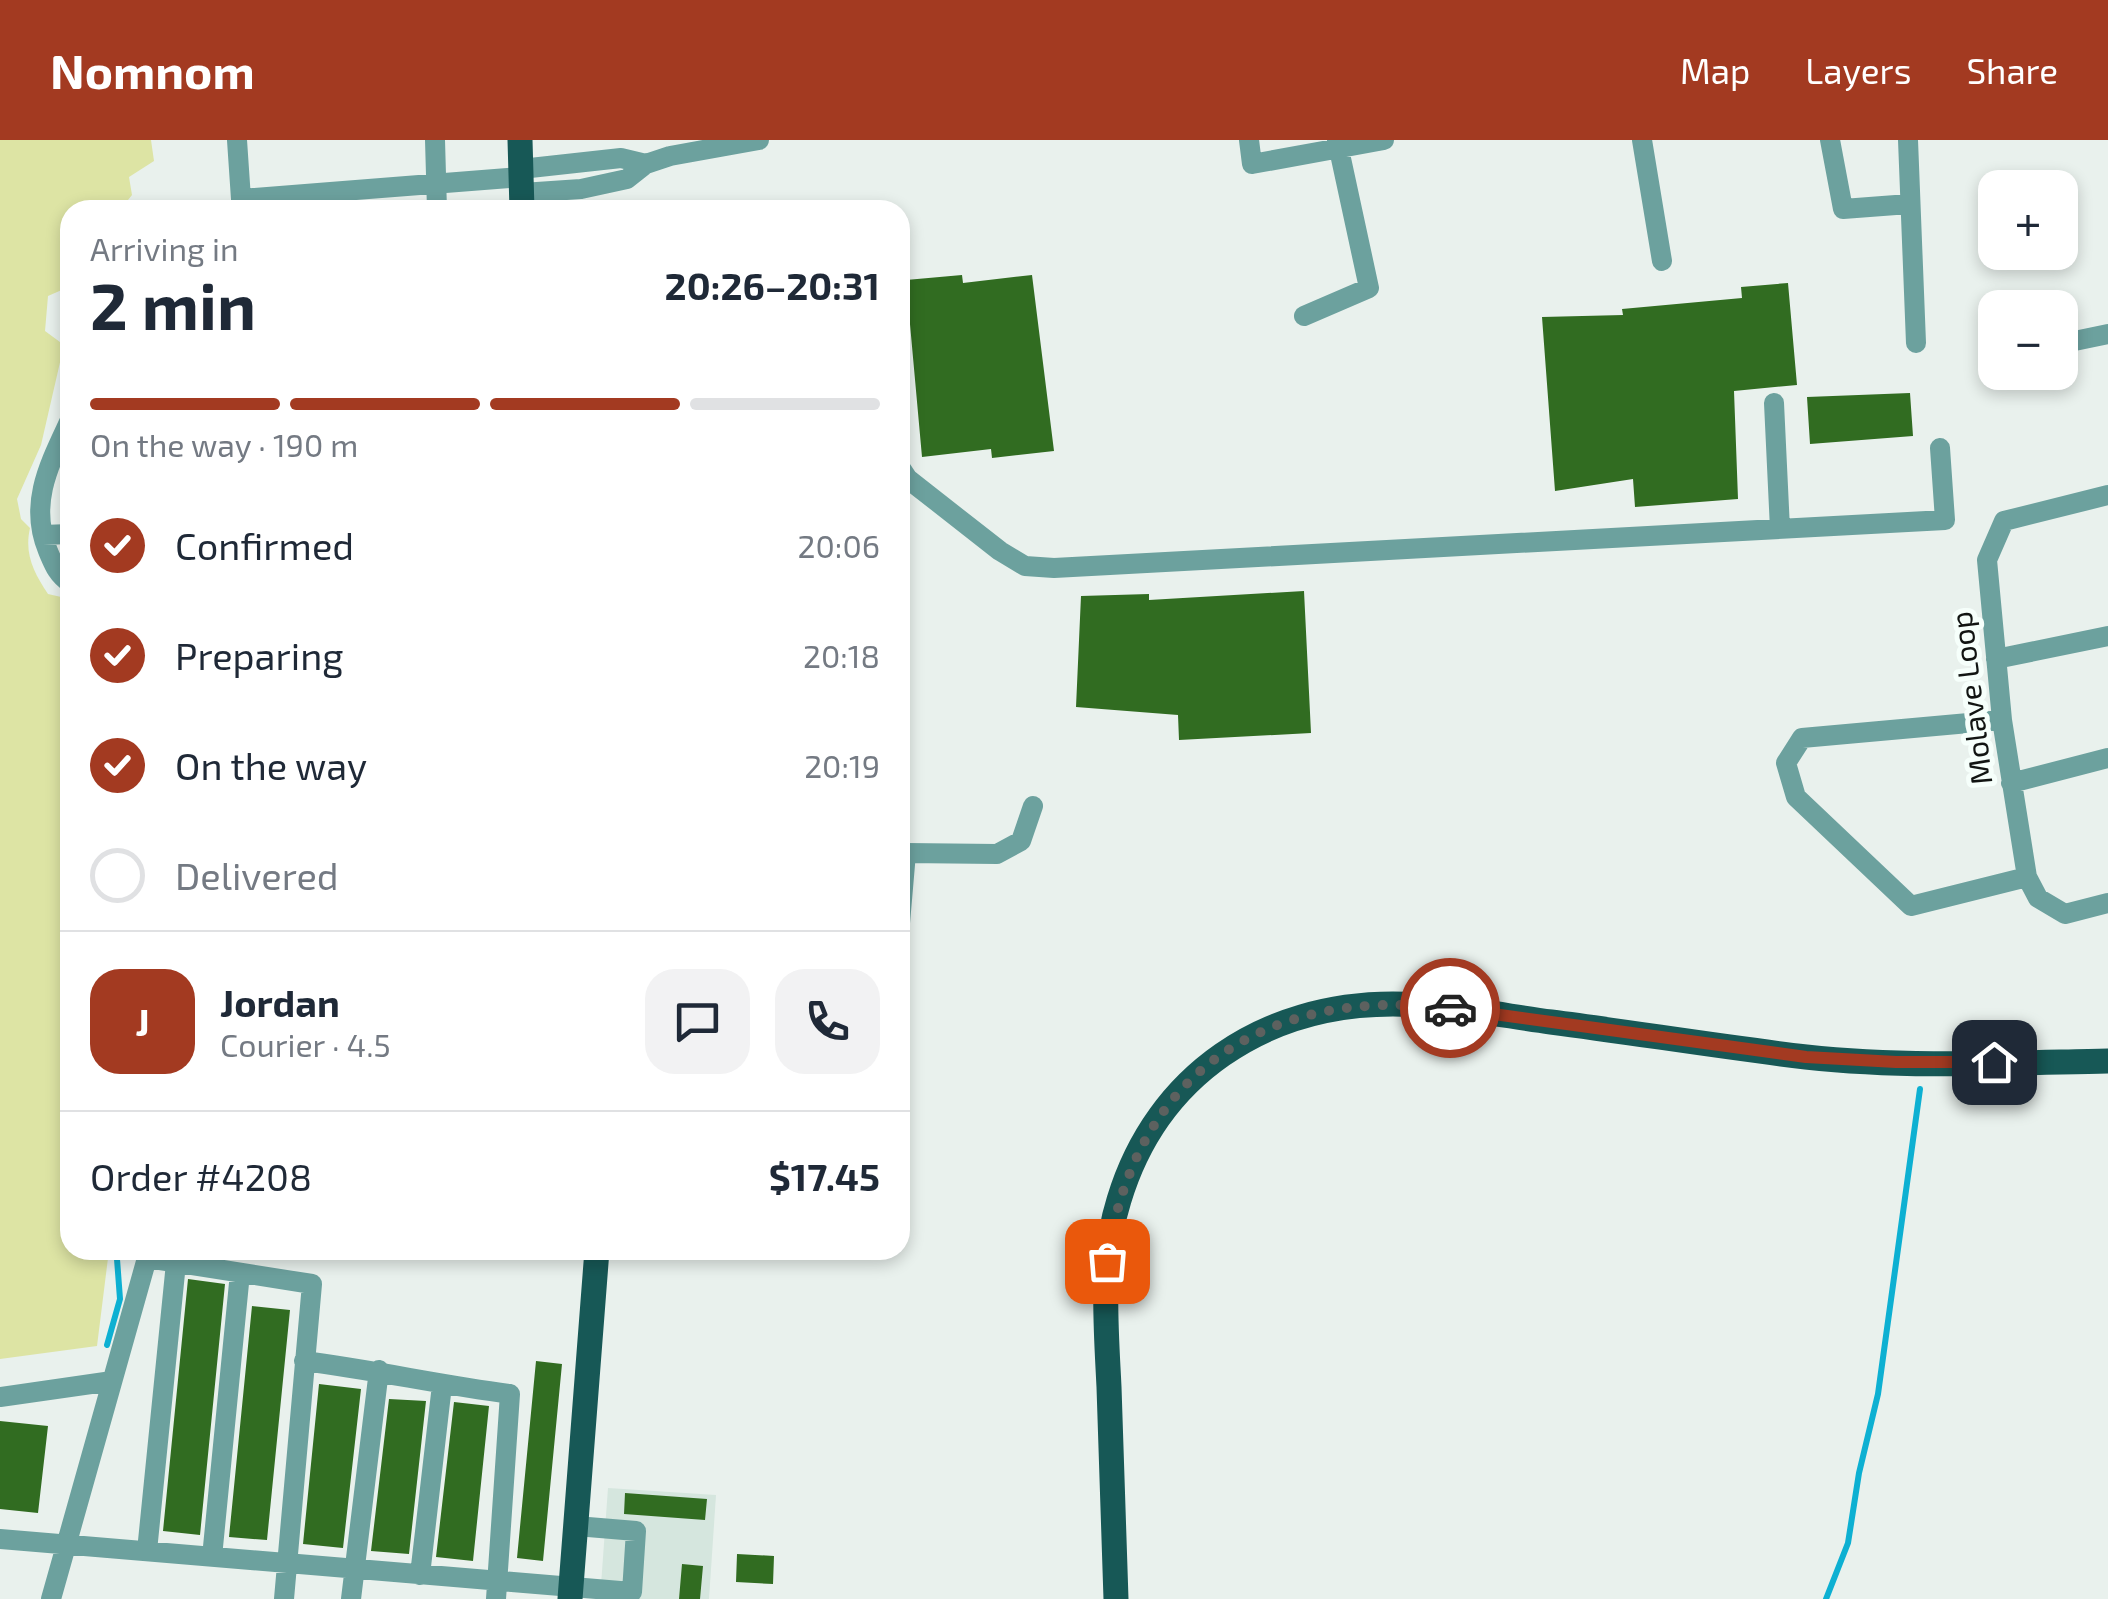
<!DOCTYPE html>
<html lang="en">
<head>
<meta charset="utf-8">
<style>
  body { margin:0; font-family:"Exo 2",sans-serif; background:#f2f2f3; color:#1f2937; height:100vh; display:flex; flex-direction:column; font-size:38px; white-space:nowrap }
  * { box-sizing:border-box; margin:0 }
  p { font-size:32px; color:#747a83 }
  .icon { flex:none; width:55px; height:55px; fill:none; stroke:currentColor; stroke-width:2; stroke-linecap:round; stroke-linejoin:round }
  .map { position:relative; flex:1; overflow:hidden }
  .sheet { position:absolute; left:60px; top:60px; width:850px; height:1060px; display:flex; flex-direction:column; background:#fff; border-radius:30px; box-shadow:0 5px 15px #0003 }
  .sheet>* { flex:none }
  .controls { position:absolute; left:1978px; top:30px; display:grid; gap:20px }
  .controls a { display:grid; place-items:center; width:100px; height:100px; border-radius:20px; background:#fff; box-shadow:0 5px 15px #0003; font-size:50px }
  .pin { position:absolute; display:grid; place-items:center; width:85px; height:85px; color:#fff; margin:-42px; border-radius:20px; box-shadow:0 5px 15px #0006 }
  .courier { position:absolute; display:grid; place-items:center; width:100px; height:100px; margin:-50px; border:8px solid #a33a21; border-radius:50%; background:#fff; color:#222; box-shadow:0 2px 12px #0007 }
  .summary em { font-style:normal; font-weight:700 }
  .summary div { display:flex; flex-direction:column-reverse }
  .summary { display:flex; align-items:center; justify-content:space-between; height:170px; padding:0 30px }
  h1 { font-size:65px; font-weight:700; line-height:75px }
  .bar { display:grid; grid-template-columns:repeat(4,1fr); gap:15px 10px; align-content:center; height:120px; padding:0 30px }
  .bar i { height:12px; border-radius:8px; background:#e0e1e3 }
  .bar .current { background:#a33a21 }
  .bar p { grid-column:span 4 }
  .line { display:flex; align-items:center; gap:25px; padding:0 30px; border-top:2px solid #e0e1e3 }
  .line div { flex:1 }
  .round { display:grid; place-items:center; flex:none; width:105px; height:105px; border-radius:30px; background:#f2f2f3 }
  ol { padding:0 30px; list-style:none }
  li { display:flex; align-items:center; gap:30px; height:110px }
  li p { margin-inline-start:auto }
  li .icon { padding:10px; border-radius:50%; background:#a33a21; color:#fff; stroke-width:4 }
  li:last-child { color:#747a83 }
  li i { width:55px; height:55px; border:5px solid #e0e1e3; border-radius:50% }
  header { display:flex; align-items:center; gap:60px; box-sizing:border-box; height:140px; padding:0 50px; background:#a33a21; color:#fff }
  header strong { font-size:48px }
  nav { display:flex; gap:55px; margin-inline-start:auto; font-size:35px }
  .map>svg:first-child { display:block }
  .built { fill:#d5e6de }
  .green { fill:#dde4a4 }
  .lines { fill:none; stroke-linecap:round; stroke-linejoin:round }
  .stream { stroke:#0db0d2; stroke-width:6 }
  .building { fill:#316c21 }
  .minor { stroke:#6ca19e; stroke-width:20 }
  .major { stroke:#175856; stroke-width:25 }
  .done { stroke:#5d615f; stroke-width:10; stroke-dasharray:0 18 }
  .route { stroke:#a33a21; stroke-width:12 }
  .labels { text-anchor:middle; stroke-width:10; stroke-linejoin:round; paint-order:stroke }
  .street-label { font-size:30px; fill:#111412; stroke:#f6fffb }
</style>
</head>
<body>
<header>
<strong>Nomnom</strong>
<nav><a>Map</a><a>Layers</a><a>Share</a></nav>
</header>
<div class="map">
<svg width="2108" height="1459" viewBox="0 0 2108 1459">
  <rect width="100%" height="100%" fill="#e9f1ed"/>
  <path class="built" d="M608,1348L716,1355L709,1459H600Z"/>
  <path class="green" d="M0,0H151L154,21L129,37L132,55L120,70H70V141L64,149L48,156L45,191L64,205L41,305L17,359L21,379L30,388C24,414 34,433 48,454L70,459V1110H109L97,1206L0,1219Z"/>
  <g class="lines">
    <path class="stream" d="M107,1205L120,1159L117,1119L126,1110
      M1826,1459L1848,1403L1859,1333L1878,1254L1920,949"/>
  </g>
  <path class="building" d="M962,135L963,143L1032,135L1054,311L992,318L991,309L922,317L906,140Z
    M1788,143L1797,245L1734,251L1738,359L1635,367L1633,339L1555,351L1542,177L1623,175L1622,169L1742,158L1741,147Z
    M1910,253L1913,296L1810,304L1807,257Z
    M1304,451L1311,593L1179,600L1178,575L1076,567L1081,456L1149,454V460Z
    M188,1139L225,1144L200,1395L163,1391Z
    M252,1166L290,1170L267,1400L229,1397Z
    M536,1221L562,1224L543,1421L517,1418Z
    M319,1244L361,1249L343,1408L303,1404Z
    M389,1259L426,1261L409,1414L371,1411Z
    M454,1262L489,1266L473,1421L436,1417Z
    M0,1281L48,1286L38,1373L0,1369Z
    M625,1353L707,1359L705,1380L624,1374Z
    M737,1414L774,1416L773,1444L736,1442Z
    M682,1424L703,1426L700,1459H679Z"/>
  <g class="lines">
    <path class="minor" d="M237,0L241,59L521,37
      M435,0L437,70
      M1249,0L1252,24L1384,0
      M1642,0L1662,121
      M1830,0L1843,69L1909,64
      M1908,0L1916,203
      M521,29L621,18L646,24
      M522,53L581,49L627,39L646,24L670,16L759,0
      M1304,176L1369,148L1337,0
      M2060,204L2108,194
      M1988,219L1995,218
      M1774,263L1780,389
      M70,280C50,323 28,363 48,411C54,425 57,434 70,443
      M900,327L908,339L1000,411L1025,426L1054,428L1945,380L1940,308
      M2108,355L2004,381L1987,420L2002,580L2027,737L2038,758L2065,774L2108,763
      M43,395L70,394
      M1996,519L2108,496
      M2002,580L1802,598L1786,623L1796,657L1911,766L2027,737
      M2011,643L2108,618
      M900,783L906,713L997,714L1021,701L1033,666
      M304,1221C374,1230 441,1245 510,1254L496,1459
      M0,1257L112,1241
      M0,1399L632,1452L636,1391L576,1386
      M147,1411L176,1123
      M212,1417L240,1133
      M420,1435L442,1245
      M51,1459L147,1118L312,1144L284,1459
      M351,1459L379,1230"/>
    <path class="major" d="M520,0L522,70
      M570,1459L597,1110
      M1116,1459C1114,1388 1111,1318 1109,1247C1106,1185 1100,1120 1119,1060C1157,934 1265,864 1393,864C1446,864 1499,875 1551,882C1636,893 1721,907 1806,917C1906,928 2008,923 2108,921"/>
  </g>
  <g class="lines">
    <path class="done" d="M1107,1121C1134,932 1266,847 1450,868"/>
    <path class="route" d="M1450,868L1806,917L1896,922H1994"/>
  </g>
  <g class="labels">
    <g class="street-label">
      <text transform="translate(1972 558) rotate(-97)" y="10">Molave Loop</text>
    </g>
  </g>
</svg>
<div class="controls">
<a>+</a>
<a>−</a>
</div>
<div class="pin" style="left:1107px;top:1121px;background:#ea580c"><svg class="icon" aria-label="bag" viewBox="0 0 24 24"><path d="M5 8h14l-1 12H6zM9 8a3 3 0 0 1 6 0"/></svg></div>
<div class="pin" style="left:1994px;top:922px;background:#1f2937"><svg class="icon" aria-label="home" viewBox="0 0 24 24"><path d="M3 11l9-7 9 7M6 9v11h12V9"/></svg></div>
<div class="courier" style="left:1450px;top:868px"><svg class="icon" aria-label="car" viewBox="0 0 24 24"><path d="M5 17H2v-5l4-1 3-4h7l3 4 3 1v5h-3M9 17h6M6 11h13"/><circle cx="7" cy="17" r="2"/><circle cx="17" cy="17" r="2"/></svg></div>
<section class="sheet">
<div class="summary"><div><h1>2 min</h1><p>Arriving in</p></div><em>20:26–20:31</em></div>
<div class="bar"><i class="current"></i><i class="current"></i><i class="current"></i><i></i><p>On the way · 190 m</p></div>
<ol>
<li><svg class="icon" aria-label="check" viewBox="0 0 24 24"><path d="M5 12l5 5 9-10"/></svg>Confirmed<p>20:06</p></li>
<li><svg class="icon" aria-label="check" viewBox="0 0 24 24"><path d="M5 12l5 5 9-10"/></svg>Preparing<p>20:18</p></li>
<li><svg class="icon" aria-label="check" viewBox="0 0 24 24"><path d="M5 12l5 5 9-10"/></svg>On the way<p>20:19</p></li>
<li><i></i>Delivered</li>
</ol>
<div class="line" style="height:180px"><b class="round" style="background:#a33a21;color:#fff">J</b><div><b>Jordan</b><p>Courier · 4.5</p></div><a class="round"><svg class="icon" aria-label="chat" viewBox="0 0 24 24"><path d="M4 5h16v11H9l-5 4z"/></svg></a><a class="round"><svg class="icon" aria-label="phone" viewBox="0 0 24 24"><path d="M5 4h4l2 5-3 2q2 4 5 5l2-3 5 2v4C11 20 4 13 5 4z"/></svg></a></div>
<div class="line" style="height:130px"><div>Order #4208</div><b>$17.45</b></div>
</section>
</div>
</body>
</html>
